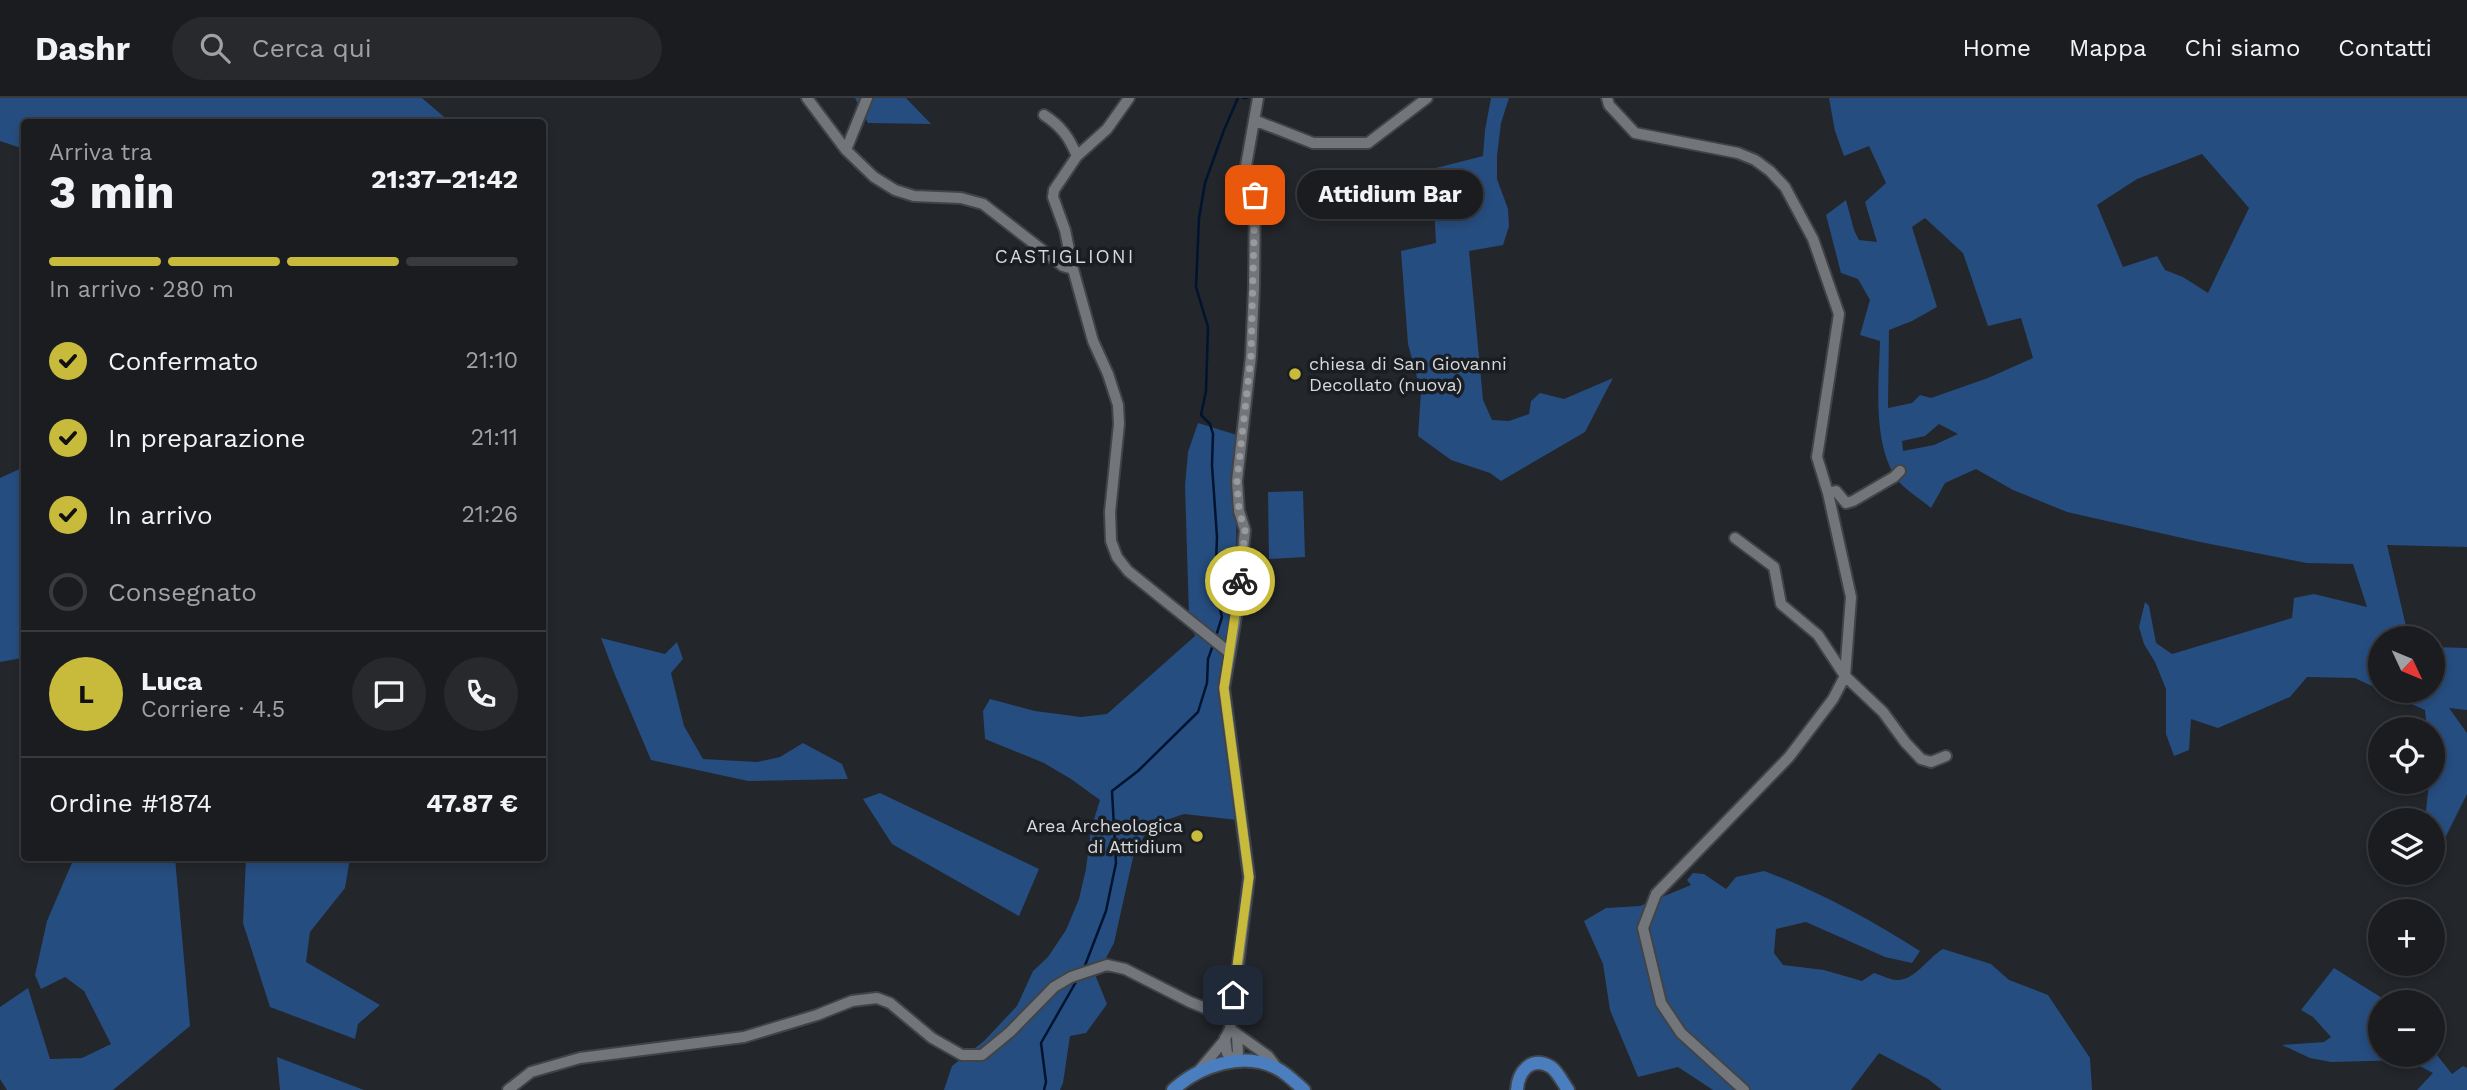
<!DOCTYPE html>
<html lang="it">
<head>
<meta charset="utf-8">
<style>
  body { margin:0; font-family:"Work Sans",sans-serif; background:#27292d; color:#f1f3f6; height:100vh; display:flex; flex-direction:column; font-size:26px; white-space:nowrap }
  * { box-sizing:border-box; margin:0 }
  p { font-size:23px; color:#9fa1a5 }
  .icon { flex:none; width:38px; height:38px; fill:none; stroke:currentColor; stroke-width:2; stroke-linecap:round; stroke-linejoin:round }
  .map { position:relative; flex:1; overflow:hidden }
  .panel { position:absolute; left:21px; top:21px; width:525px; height:742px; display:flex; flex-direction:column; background:#1a1c20; border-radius:7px; box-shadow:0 4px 10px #0003,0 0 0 2px #383a3e }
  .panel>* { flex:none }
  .needle { width:46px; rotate:134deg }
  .controls { position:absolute; left:2368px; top:528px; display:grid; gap:14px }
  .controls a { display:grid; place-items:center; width:77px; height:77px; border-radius:50%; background:#1a1c20; box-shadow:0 4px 10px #0003,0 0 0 2px #383a3e; font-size:35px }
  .pin { position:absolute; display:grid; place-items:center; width:60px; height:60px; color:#fff; margin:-30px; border-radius:14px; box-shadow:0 4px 10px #0006 }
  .courier { position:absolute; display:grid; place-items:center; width:70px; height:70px; margin:-35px; border:5px solid #c8bb3b; border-radius:50%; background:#fff; color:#222; box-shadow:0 2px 9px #0007 }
  .bubble { position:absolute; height:49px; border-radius:24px; background:#1a1c20; box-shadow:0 4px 10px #0003,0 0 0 2px #383a3e; font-size:23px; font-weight:700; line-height:49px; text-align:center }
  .overview em { font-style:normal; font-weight:700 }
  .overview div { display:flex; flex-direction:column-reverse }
  .overview { display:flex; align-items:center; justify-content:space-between; height:119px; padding:0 28px }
  h1 { font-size:46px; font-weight:700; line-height:52px }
  .bar { display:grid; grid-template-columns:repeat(4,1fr); gap:10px 7px; align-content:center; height:84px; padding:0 28px }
  .bar i { height:9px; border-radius:5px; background:#383a3e }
  .bar .current { background:#c8bb3b }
  .bar p { grid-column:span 4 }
  .line { display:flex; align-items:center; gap:18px; padding:0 28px; border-top:2px solid #383a3e }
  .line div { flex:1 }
  .round { display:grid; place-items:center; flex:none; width:74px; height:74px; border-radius:37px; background:#27292d }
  ol { padding:0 28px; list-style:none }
  li { display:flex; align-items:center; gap:21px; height:77px }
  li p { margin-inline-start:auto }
  li .icon { padding:7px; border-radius:50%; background:#c8bb3b; color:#111; stroke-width:4 }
  li:last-child { color:#9fa1a5 }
  li i { width:38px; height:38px; border:4px solid #383a3e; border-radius:50% }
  header { display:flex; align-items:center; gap:42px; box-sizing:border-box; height:98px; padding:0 35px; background:#1a1c20; border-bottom:2px solid #383a3e }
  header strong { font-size:33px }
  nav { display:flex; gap:38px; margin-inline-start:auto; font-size:24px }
  .search { width:490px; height:63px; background:#27292d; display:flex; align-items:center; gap:18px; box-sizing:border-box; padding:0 24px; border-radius:38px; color:#9fa1a5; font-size:26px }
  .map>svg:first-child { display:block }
  .green { fill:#264d7f; fill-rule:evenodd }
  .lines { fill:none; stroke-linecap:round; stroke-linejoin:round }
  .stream { stroke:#01142f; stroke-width:2.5 }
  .minor-casing { stroke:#414447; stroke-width:14 }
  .major-casing { stroke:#414447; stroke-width:16 }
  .minor { stroke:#72767b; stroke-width:10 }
  .major { stroke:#4a7ebf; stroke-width:12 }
  .done { stroke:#989a9d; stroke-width:7; stroke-dasharray:0 12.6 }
  .route { stroke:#c8bb3b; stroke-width:9 }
  .poi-dot { fill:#c8bb3b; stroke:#1a1d21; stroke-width:2.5 }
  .labels { text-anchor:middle; stroke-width:7; stroke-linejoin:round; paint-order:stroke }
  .poi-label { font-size:18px; fill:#d7d9db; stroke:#1a1d21; text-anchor:start }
  .neighbourhood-label { font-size:19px; letter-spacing:2px; fill:#d7d9db; stroke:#1a1d21 }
</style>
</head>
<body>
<header>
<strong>Dashr</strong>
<div class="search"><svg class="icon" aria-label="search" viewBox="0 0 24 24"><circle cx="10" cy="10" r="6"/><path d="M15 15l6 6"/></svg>Cerca qui</div>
<nav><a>Home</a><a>Mappa</a><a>Chi siamo</a><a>Contatti</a></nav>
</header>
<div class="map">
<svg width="2467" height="992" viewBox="0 0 2467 992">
  <rect width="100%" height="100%" fill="#23262a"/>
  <path class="green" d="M0,0H422L450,24H24V51L0,43Z
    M855,0H906L931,26L868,25Z
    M1491,0H1509L1501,25L1497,58V81L1508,111L1509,128L1503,147L1469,153L1483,302L1492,322L1509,323L1529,316L1531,303L1540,295L1564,301L1613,280L1585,334L1501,383L1490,375L1451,362L1418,338L1421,294L1408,246L1401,153L1436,145L1432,71L1483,58L1485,32Z
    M1829,0H2467V449L2387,447L2409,541H2380V592L2355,580L2307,579L2290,599L2218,630L2191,621L2189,652L2174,658L2166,636V591L2155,564L2144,546L2139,529L2145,504L2149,508L2156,545L2172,556L2292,520L2294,500L2314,496L2367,509L2353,466L2307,465L2200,444L2067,414L2013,392L1976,371L1945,385L1931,410C1922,402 1910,395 1901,386C1871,352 1879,285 1880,243L1860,237L1870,202L1858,181L1841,175L1826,117L1846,102L1854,132L1859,142L1877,144L1865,104L1886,85L1869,48L1844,58L1835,33ZM2202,56L2249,110L2208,195L2183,179L2165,172L2157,158L2123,169L2097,107L2137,81ZM1925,120L1963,155L1988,228L2021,220L2033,260L1988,280L1931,300L1920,297L1912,305L1888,310L1889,232L1912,223L1937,209L1912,129ZM1939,326L1958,336L1934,347L1903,353L1902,343L1925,338Z
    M1198,325L1237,337L1236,476L1229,592L1246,723L1184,716L1151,727L1134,755L1114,845L1096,879L1107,906L1086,935L1070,938L1063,985L1060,992H944L952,968L984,943L1017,908L1033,873L1048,859L1066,832L1079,801L1086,771L1091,731L1100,702L1071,681L1044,665L985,641L983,613L990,601L1035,613L1081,619L1107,616L1195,538L1189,518L1185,388L1188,354Z
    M24,369V562L22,560L0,564V380Z
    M1303,393L1305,459L1269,461L1268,394Z
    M601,540L665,556L677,544L683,561L671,575L684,628L703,661L757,664L780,659L803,645L842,666L848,681L748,683L651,662L615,577Z
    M2433,549L2467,550V612L2449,610L2467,635V696L2446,738L2433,746L2432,723H2425L2429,684H2432V632H2427L2425,612L2383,593H2432Z
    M880,695L1039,771L1019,818L892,746L863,701Z
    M74,760H175L190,928L113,992H7L0,981V909L28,890L50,961L82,960L111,946L84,893L65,879L41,891L35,877L47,823Z
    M246,760H350L345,790L310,834L306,864L380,907L358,926L355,941L270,909L243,825Z
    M1764,773C1816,792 1873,823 1920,853L1912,865L1885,859L1806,824L1776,831L1774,855L1783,867L1824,872L1862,883L1874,875C1881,877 1890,882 1897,882C1916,882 1927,860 1943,851L1991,866L2009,882L2048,897L2090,960L2092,992H1942L1928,981L1879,955L1851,992H1713L1678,969L1638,979L1610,912L1603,866L1584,823L1606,810L1640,808L1691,787L1687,782L1693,775L1704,776L1726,791L1736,779Z
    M2334,870L2390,905H2380V957H2432L2433,952L2452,976L2463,968L2467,970V992H2417L2433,975L2408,962L2331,964L2310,960L2282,947L2324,944L2331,939L2313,919L2301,912Z
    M277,959L364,992H280Z"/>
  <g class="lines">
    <path class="stream" d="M1243,0H1247
      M1216,538L1222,519L1215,491L1217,439L1212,367L1213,336L1210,326L1201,317L1206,293L1208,229L1196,189L1199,120L1205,85L1224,32L1238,0
      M1084,870L1106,813L1116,765L1112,693L1138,673L1198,614L1207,585L1208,561L1213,547
      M1044,992L1046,984L1041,945L1077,882"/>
    <defs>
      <path id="minor" d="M807,0L846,52L874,79L895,92L914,98L961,100L983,106L1063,168L1073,171
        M1129,0L1107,31L1077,58L1054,92L1053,99L1065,132L1073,171L1093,243L1108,276L1118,307L1119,326L1110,414L1111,443L1117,459L1128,473L1230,555
        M1607,0L1609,7L1635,35L1738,55L1755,62L1770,73L1785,89L1813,141L1839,216L1817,359L1828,395L1851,499L1845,578L1833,601L1789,659L1656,796L1643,830L1661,905L1681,935L1744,992
        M1044,17C1061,28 1069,39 1077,58
        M1254,22L1313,45H1368L1427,0
        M846,52L867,0
        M1828,395L1836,393L1846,405L1853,403L1894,379L1900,373
        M1735,440L1774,469L1781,506L1818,537L1845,578L1883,614L1905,644L1921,661L1931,664L1946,658
        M1230,931L1268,958L1277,970
        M1225,940L1227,955L1234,964L1238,955L1237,938
        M1197,975L1224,943L1230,931L1249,779L1224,590L1237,513L1245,432L1239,413L1237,383L1251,258L1254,189L1255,97L1246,68L1258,0
        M508,992L531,974L580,960L744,939L817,917L852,903L877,900L890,905L932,940L962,957H982L1010,934L1054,889L1071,879L1107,867L1125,871L1190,904L1230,920"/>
      <path id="major" d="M1173,992C1199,968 1244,952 1278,971C1287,976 1296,985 1304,992
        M1517,992C1518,974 1531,957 1551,969C1558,974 1563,985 1568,992"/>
    </defs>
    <use href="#minor" class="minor-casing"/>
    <use href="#major" class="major-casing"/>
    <use href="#minor" class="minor"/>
    <use href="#major" class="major"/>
  </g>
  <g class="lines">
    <path class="done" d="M1240,483L1245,432L1239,413L1237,383L1251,258L1255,97"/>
    <path class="route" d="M1233,897L1249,779L1224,590L1240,483"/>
  </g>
  <g class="poi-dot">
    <circle cx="1295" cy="276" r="7"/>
    <circle cx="1197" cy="738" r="7"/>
  </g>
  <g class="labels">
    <g class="poi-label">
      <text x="1309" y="272">chiesa di San Giovanni<tspan x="1309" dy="21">Decollato (nuova)</tspan></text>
      <text x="1183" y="734" text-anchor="end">Area Archeologica<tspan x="1183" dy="21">di Attidium</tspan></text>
    </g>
    <g class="neighbourhood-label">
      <text x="1065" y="165">CASTIGLIONI</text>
    </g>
  </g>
</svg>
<div class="controls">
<a><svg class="needle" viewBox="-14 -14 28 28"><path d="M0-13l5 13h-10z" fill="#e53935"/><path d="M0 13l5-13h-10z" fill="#9fa1a5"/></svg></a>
<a><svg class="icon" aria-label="locate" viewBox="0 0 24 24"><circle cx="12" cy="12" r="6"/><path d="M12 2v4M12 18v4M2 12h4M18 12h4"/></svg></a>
<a><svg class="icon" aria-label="layers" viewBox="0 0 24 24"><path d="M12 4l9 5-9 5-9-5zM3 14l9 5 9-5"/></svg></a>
<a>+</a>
<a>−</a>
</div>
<div class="pin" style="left:1255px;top:97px;background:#ea580c"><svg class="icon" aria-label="bag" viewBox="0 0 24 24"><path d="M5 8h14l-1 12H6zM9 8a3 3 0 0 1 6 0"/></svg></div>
<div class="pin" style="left:1233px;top:897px;background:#1f2937"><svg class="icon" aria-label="home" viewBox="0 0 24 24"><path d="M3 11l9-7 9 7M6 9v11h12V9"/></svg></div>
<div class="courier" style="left:1240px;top:483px"><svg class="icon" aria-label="bike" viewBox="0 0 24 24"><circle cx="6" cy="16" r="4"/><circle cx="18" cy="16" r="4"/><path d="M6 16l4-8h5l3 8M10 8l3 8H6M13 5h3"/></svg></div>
<div class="bubble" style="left:1297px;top:72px;width:186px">Attidium Bar</div>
<section class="panel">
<div class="overview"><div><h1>3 min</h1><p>Arriva tra</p></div><em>21:37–21:42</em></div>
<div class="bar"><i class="current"></i><i class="current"></i><i class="current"></i><i></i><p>In arrivo · 280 m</p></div>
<ol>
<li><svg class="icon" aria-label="check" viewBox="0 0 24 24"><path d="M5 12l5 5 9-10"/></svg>Confermato<p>21:10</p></li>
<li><svg class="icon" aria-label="check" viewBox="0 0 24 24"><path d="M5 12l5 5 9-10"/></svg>In preparazione<p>21:11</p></li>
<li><svg class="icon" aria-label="check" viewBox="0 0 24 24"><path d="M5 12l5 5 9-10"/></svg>In arrivo<p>21:26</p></li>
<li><i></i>Consegnato</li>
</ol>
<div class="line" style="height:126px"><b class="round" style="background:#c8bb3b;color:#111">L</b><div><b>Luca</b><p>Corriere · 4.5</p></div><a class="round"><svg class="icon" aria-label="chat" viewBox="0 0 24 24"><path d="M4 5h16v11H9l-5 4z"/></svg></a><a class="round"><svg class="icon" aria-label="phone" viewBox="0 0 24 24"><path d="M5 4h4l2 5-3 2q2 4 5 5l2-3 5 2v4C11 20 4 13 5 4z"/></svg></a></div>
<div class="line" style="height:91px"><div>Ordine #1874</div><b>47.87 €</b></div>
</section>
</div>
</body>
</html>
